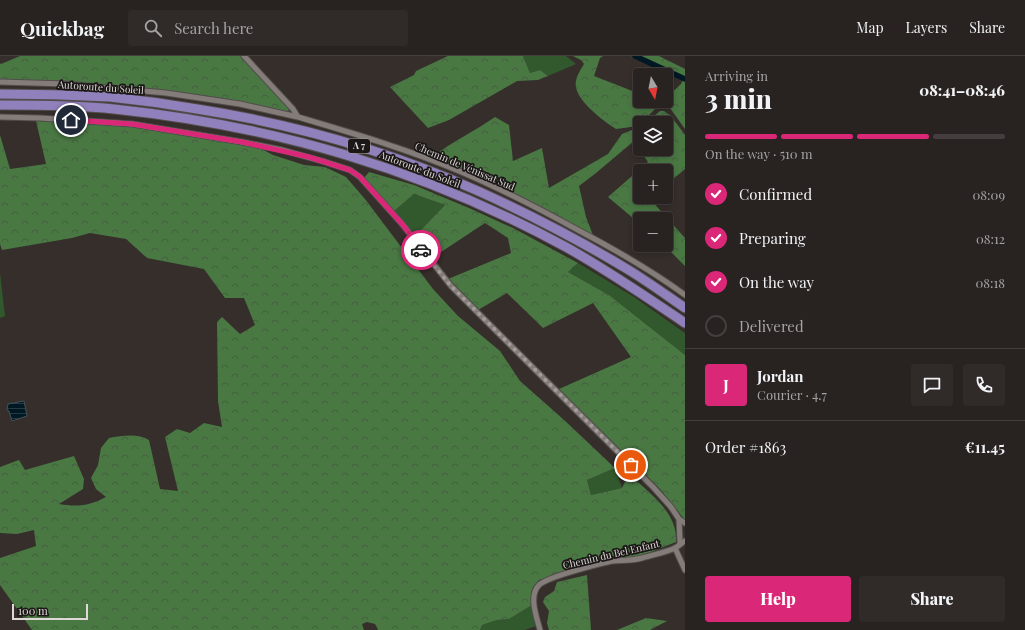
<!DOCTYPE html>
<html lang="en">
<head>
<meta charset="utf-8">
<style>
  body { margin:0; font-family:"Playfair Display",serif; background:#302a29; color:#f1f3f6; height:100vh; display:flex; flex-direction:column; font-size:15px; white-space:nowrap }
  * { box-sizing:border-box; margin:0 }
  p { font-size:13px; color:#a5a4a5 }
  .icon { flex:none; width:22px; height:22px; fill:none; stroke:currentColor; stroke-width:2; stroke-linecap:round; stroke-linejoin:round }
  .map { position:relative; flex:1; overflow:hidden }
  .sheet { display:flex; flex-direction:column; background:#282220; width:340px }
  .sheet>* { flex:none }
  .needle { width:26px; rotate:170deg }
  .fabs { position:absolute; left:633px; top:12px; display:grid; gap:8px }
  .fabs a { display:grid; place-items:center; width:40px; height:40px; border-radius:4px; background:#282220; box-shadow:0 2px 6px #0003,0 0 0 1px #443f3e; font-size:20px }
  .scale { position:absolute; left:12px; bottom:10px; width:76px; box-sizing:border-box; padding-left:4px; border:2px solid #ded9d7; border-top:0; font-size:11px; line-height:14px; white-space:nowrap; color:#ded9d7; -webkit-text-stroke:3px #1a1716; paint-order:stroke }
  .pin { position:absolute; display:grid; place-items:center; width:34px; height:34px; color:#fff; margin:-17px; border:2px solid #fff; border-radius:50%; box-shadow:0 1px 4px #0007 }
  .courier { position:absolute; display:grid; place-items:center; width:40px; height:40px; margin:-20px; border:3px solid #db2777; border-radius:50%; background:#fff; color:#222; box-shadow:0 1px 5px #0007 }
  .headline em { font-style:normal; font-weight:800 }
  .headline div { display:flex; flex-direction:column-reverse }
  .headline { display:flex; align-items:center; justify-content:space-between; height:68px; padding:0 20px }
  h1 { font-size:26px; font-weight:800; line-height:30px }
  .bar { display:grid; grid-template-columns:repeat(4,1fr); gap:6px 4px; align-content:center; height:48px; padding:0 20px }
  .bar i { height:5px; border-radius:3px; background:#443f3e }
  .bar .selected { background:#db2777 }
  .bar p { grid-column:span 4 }
  .line { display:flex; align-items:center; gap:10px; padding:0 20px; border-top:1px solid #443f3e }
  .line div { flex:1 }
  .round { display:grid; place-items:center; flex:none; width:42px; height:42px; border-radius:4px; background:#302a29 }
  ol { padding:0 20px; list-style:none }
  li { display:flex; align-items:center; gap:12px; height:44px }
  li p { margin-inline-start:auto }
  li .icon { padding:4px; border-radius:50%; background:#db2777; color:#fff; stroke-width:4 }
  li:last-child { color:#a5a4a5 }
  li i { width:22px; height:22px; border:2px solid #443f3e; border-radius:50% }
  .primary-button { display:flex; gap:8px; margin-top:auto; padding:8px 20px }
  .primary-button a { flex:1; height:46px; border-radius:4px; background:#db2777; color:#fff; font-size:16px; font-weight:800; line-height:46px; text-align:center }
  .primary-button a+a { background:#302a29; color:#f1f3f6 }
  header { display:flex; align-items:center; gap:24px; box-sizing:border-box; height:56px; padding:0 20px; background:#282220; border-bottom:1px solid #443f3e }
  header strong { font-size:19px }
  nav { display:flex; gap:22px; margin-inline-start:auto; font-size:14px }
  .search { width:280px; height:36px; background:#302a29; display:flex; align-items:center; gap:10px; box-sizing:border-box; padding:0 14px; border-radius:4px; color:#a5a4a5; font-size:15px }
  main { display:flex; flex:1; min-height:0 }
  .map>svg:first-child { display:block }
  .green { fill:#32592d }
  .forest { fill:url(#forest-crowns) }
  .water { fill:url(#water-rules); stroke:#435259 }
  .lines { fill:none; stroke-linecap:round; stroke-linejoin:round }
  .canal { stroke:#001823; stroke-width:5.5 }
  .street-casing { stroke:#524d4b; stroke-width:7 }
  .highway-casing { stroke:#524d4b; stroke-width:11 }
  .street { stroke:#847c79; stroke-width:5 }
  .highway { stroke:#9080bc; stroke-width:9 }
  .done { stroke:#a39d9b; stroke-width:4; stroke-dasharray:0 7.2 }
  .route { stroke:#db2777; stroke-width:5 }
  .labels { text-anchor:middle; stroke-width:3.5; stroke-linejoin:round; paint-order:stroke }
  .shield { fill:#1a1716; stroke:#a39f9d; stroke-width:1 }
  .shield-label { font-size:9px; font-weight:bold; fill:#ded9d7 }
  .street-label { font-size:10px; fill:#ded9d7; stroke:#1a1716 }
</style>
</head>
<body>
<header>
<strong>Quickbag</strong>
<div class="search"><svg class="icon" aria-label="search" viewBox="0 0 24 24"><circle cx="10" cy="10" r="6"/><path d="M15 15l6 6"/></svg>Search here</div>
<nav><a>Map</a><a>Layers</a><a>Share</a></nav>
</header>
<main>
<div class="map">
<svg width="685" height="574" viewBox="0 0 685 574">
  <defs>
    <pattern id="forest-crowns" width="20" height="18" patternUnits="userSpaceOnUse"><rect width="20" height="18" fill="#497843"/><path d="M2 6a3 3 0 1 1 6 0M12 15a3 3 0 1 1 6 0" fill="none" stroke="#465f42"/></pattern>
    <pattern id="water-rules" width="6" height="5" patternUnits="userSpaceOnUse"><rect width="6" height="5" fill="#001823"/><path d="M0 2.5h6" fill="none" stroke="#253942"/></pattern>
  </defs>
  <rect width="100%" height="100%" fill="#352e2b"/>
  <path class="green" d="M523,0H566L576,8L548,20L540,14L530,17Z
    M414,138L445,149L416,179L393,156Z
    M578,207L634,241L685,277V299L609,239L568,216Z
    M0,217L5,260L0,262Z
    M615,412L622,432L591,439L587,424Z
    M532,549L536,570L525,574H480L482,569L497,564L509,563Z"/>
  <path class="forest" d="M20,0H241L292,53L283,57L134,31L97,28L0,24V7L1,8Z
    M448,0H523L530,17L540,14L548,20L538,24L517,25L449,64L428,72L390,31L414,19L416,15Z
    M573,0H603L600,2L594,20L640,38V45H648L660,48L663,45H666V42L681,28L683,24L685,25V73L670,52L660,48L638,70L616,73C603,65 572,42 576,25C577,19 581,13 584,8L581,4Z
    M631,0H659L685,13V21H683L682,24Z
    M660,55H664L671,60L685,79V113L666,129V115H640V141H652L650,143L685,182V210L664,189H666V163H640V168L608,141L648,106L634,85L596,117L579,130L586,161L593,179C541,151 486,127 434,100C453,85 475,75 495,61L509,69L513,105L542,92L549,132L608,98L622,78L632,74L633,85L635,75L640,73V93H666V67H646Z
    M36,65L132,70L206,81L258,91L273,99L304,109L325,111L346,121L365,143L433,233L458,260L500,295L520,325L563,363L615,412L587,424L591,439L622,432L629,418C649,437 678,456 676,486L636,502L557,519L539,524L533,531L531,537L532,549L509,563L497,564L482,569L480,574H378L375,568L367,566L362,568L364,574H32L0,529V502L36,490L34,474L17,478L0,477V411L19,404L25,414L74,400L84,423L83,433L59,448C78,451 89,450 106,441L96,433L91,422L98,409L101,392L109,382C122,380 137,377 149,384L160,433L178,435L165,381L177,373L190,377L204,367L222,371L218,345L217,266L222,261L240,278L255,269L244,242H225L204,213L147,202L126,183L90,177L72,182L2,194L0,188V79L10,113L46,108Z
    M369,116L414,129L469,152L513,172L578,207L568,216L609,239L685,299V464L660,433L559,333L631,301L593,247L543,272L507,237L478,254L448,223L511,197L508,182L485,167L432,202L416,179L445,149L414,138L393,156L364,122Z
    M587,519L591,574H549L547,567L549,555L543,546L545,541L554,535L557,526Z
    M646,562L667,565L650,574H617Z"/>
  <path class="water" d="M24,345L27,360L12,365L9,355L7,354L8,348Z"/>
  <g class="lines">
    <path class="canal" d="M635,0L685,23"/>
    <defs>
      <path id="street" d="M244,0L293,53L298,61C352,77 407,93 459,115C499,132 538,152 576,173C614,193 651,214 685,239
        M0,26L66,28L166,37L240,48L298,61
        M0,61L40,62L132,68L242,86L282,94L322,105L350,114L360,121L403,169L451,230L653,431L671,451L679,463L685,467
        M679,463L680,487
        M675,492L685,514
        M540,574C537,562 528,540 539,529C547,521 598,508 612,505C622,504 632,505 642,502C652,499 667,496 675,492C679,490 681,487 685,485"/>
      <path id="highway" d="M0,38C37,38 73,39 110,41C139,44 168,48 197,53C293,68 389,95 478,135C529,158 579,184 627,213C647,225 666,239 685,252
        M0,49C38,49 76,49 114,53C275,70 422,113 564,190C606,213 645,240 685,267"/>
    </defs>
    <use href="#street" class="street-casing"/>
    <use href="#highway" class="highway-casing"/>
    <use href="#street" class="street"/>
    <use href="#highway" class="highway"/>
  </g>
  <g class="lines">
    <path class="done" d="M421,194L451,230L631,409"/>
    <path class="route" d="M71,64L132,68L242,86L309,101L350,114L360,121L403,169L421,194"/>
  </g>
  <g class="labels">
    <rect class="shield" x="348" y="83" width="22" height="14" rx="3"/>
    <g class="shield-label">
      <text x="359" y="93">A 7</text>
    </g>
    <g class="street-label">
      <text transform="translate(101 31) rotate(4)" y="4">Autoroute du Soleil</text>
      <text transform="translate(465 110) rotate(23)" y="4">Chemin de Vénissat Sud</text>
      <text transform="translate(420 113) rotate(21)" y="4">Autoroute du Soleil</text>
      <text transform="translate(611 498) rotate(-13)" y="4">Chemin du Bel Enfant</text>
    </g>
  </g>
</svg>
<div class="fabs">
<a><svg class="needle" viewBox="-14 -14 28 28"><path d="M0-13l5 13h-10z" fill="#e53935"/><path d="M0 13l5-13h-10z" fill="#a5a4a5"/></svg></a>
<a><svg class="icon" aria-label="layers" viewBox="0 0 24 24"><path d="M12 4l9 5-9 5-9-5zM3 14l9 5 9-5"/></svg></a>
<a>+</a>
<a>−</a>
</div>
<div class="scale">100 m</div>
<div class="pin" style="left:631px;top:409px;background:#ea580c"><svg class="icon" aria-label="bag" viewBox="0 0 24 24"><path d="M5 8h14l-1 12H6zM9 8a3 3 0 0 1 6 0"/></svg></div>
<div class="pin" style="left:71px;top:64px;background:#1f2937"><svg class="icon" aria-label="home" viewBox="0 0 24 24"><path d="M3 11l9-7 9 7M6 9v11h12V9"/></svg></div>
<div class="courier" style="left:421px;top:194px"><svg class="icon" aria-label="car" viewBox="0 0 24 24"><path d="M5 17H2v-5l4-1 3-4h7l3 4 3 1v5h-3M9 17h6M6 11h13"/><circle cx="7" cy="17" r="2"/><circle cx="17" cy="17" r="2"/></svg></div>
</div>
<section class="sheet">
<div class="headline"><div><h1>3 min</h1><p>Arriving in</p></div><em>08:41–08:46</em></div>
<div class="bar"><i class="selected"></i><i class="selected"></i><i class="selected"></i><i></i><p>On the way · 510 m</p></div>
<ol>
<li><svg class="icon" aria-label="check" viewBox="0 0 24 24"><path d="M5 12l5 5 9-10"/></svg>Confirmed<p>08:09</p></li>
<li><svg class="icon" aria-label="check" viewBox="0 0 24 24"><path d="M5 12l5 5 9-10"/></svg>Preparing<p>08:12</p></li>
<li><svg class="icon" aria-label="check" viewBox="0 0 24 24"><path d="M5 12l5 5 9-10"/></svg>On the way<p>08:18</p></li>
<li><i></i>Delivered</li>
</ol>
<div class="line" style="height:72px"><b class="round" style="background:#db2777;color:#fff">J</b><div><b>Jordan</b><p>Courier · 4.7</p></div><a class="round"><svg class="icon" aria-label="chat" viewBox="0 0 24 24"><path d="M4 5h16v11H9l-5 4z"/></svg></a><a class="round"><svg class="icon" aria-label="phone" viewBox="0 0 24 24"><path d="M5 4h4l2 5-3 2q2 4 5 5l2-3 5 2v4C11 20 4 13 5 4z"/></svg></a></div>
<div class="line" style="height:52px"><div>Order #1863</div><b>€11.45</b></div>
<div class="primary-button"><a>Help</a><a>Share</a></div>
</section>
</main>
</body>
</html>
